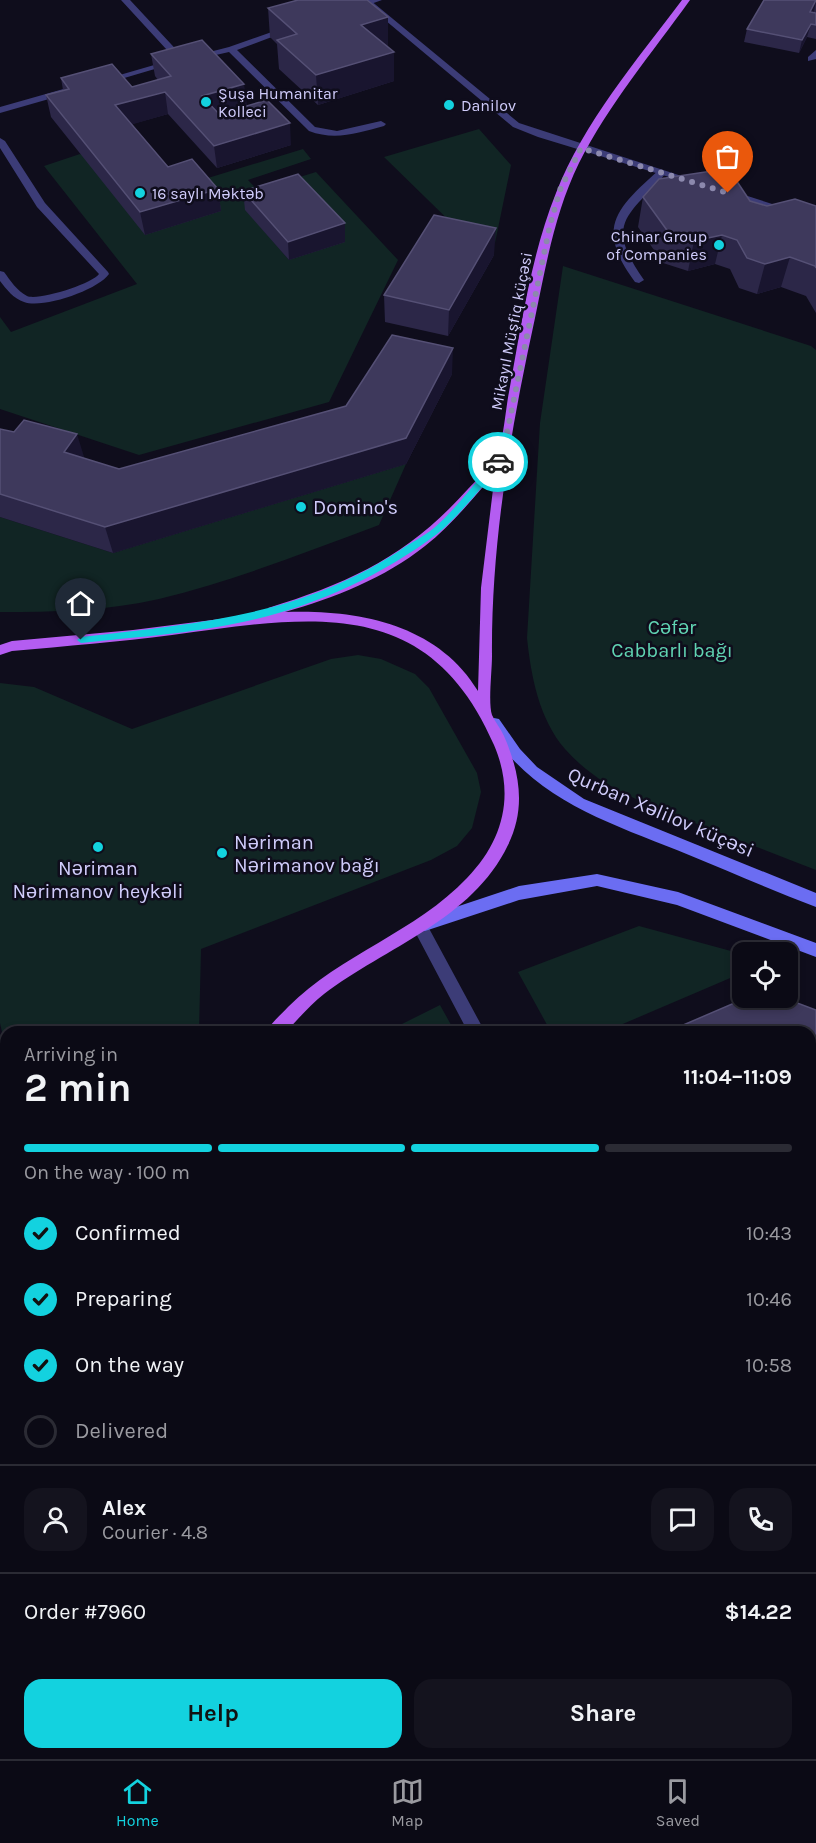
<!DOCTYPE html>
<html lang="en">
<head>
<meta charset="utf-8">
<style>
  body { margin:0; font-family:Karla,sans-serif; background:#14131e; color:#f1f3f6; height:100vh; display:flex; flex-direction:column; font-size:22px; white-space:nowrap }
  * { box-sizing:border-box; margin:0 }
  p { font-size:20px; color:#9a9aa0 }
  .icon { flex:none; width:33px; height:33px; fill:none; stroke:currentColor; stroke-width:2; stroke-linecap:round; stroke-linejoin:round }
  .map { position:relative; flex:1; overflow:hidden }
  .panel { position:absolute; left:0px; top:1026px; width:816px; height:734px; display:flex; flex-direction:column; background:#0b0a15; border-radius:18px 18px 0 0; box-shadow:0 3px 9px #0003,0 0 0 2px #2b2b34 }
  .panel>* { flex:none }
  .fabs { position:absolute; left:732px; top:942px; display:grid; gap:12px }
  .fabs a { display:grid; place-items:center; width:66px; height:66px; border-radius:12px; background:#0b0a15; box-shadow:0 3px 9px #0003,0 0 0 2px #2b2b34; font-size:30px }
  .pin { position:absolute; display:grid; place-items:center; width:51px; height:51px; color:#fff; margin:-62px -26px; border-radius:50% 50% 50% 0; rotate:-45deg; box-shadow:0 0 6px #0007 }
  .pin .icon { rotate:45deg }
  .courier { position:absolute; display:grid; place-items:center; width:60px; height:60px; margin:-30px; border:4px solid #13d2df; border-radius:50%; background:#fff; color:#222; box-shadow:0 2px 8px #0007 }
  .overview em { font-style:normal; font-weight:700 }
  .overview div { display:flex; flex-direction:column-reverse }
  .overview { display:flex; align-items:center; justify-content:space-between; height:102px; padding:0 24px }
  h1 { font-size:39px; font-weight:700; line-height:45px }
  .bar { display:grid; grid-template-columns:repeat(4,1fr); gap:9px 6px; align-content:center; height:72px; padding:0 24px }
  .bar i { height:8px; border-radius:4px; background:#2b2b34 }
  .bar .selected { background:#13d2df }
  .bar p { grid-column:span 4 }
  .line { display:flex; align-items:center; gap:15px; padding:0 24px; border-top:2px solid #2b2b34 }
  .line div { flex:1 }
  .round { display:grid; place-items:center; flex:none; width:63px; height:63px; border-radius:18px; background:#14131e }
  ol { padding:0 24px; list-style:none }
  li { display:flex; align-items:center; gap:18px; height:66px }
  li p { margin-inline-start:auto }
  li .icon { padding:6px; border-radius:50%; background:#13d2df; color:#111; stroke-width:4 }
  li:last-child { color:#9a9aa0 }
  li i { width:33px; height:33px; border:3px solid #2b2b34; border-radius:50% }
  .action { display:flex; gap:12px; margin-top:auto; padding:12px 24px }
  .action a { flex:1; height:69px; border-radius:18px; background:#13d2df; color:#111; font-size:24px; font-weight:700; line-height:69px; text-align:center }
  .action a+a { background:#14131e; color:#f1f3f6 }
  .menu { display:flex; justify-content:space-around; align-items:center; height:84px; border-top:2px solid #2b2b34; background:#0b0a15; font-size:16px; color:#9a9aa0 }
  .menu a { display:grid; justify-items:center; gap:3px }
  .menu .selected { color:#13d2df }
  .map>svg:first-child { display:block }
  .green { fill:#112524 }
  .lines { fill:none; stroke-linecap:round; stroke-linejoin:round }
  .service { fill:#3c3c77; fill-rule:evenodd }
  .minor { fill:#3c3c77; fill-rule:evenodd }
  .secondary { fill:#6b6df2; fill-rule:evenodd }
  .primary { fill:#b45df1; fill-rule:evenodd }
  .wall { fill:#2c2748 }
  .shaded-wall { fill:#19152f }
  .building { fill:#3e395c; stroke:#555075; stroke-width:1.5 }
  .route { fill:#13d2df }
  .done { stroke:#8c89ad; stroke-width:6; stroke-dasharray:0 10.8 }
  .poi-dot { fill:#13d2df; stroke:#0f0d1c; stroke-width:2 }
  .labels { text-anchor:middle; stroke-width:5; stroke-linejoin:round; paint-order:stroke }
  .far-poi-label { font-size:16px; fill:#d0ccfb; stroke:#0f0d1c; text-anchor:start }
  .far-street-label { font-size:16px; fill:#d0ccfb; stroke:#0f0d1c }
  .poi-label { font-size:20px; fill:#d0ccfb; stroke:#0f0d1c; text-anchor:start }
  .park-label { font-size:20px; fill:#60d3b2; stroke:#0f0d1c }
  .street-label { font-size:20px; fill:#d0ccfb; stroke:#0f0d1c }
</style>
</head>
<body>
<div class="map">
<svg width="816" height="1759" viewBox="0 0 816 1759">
  <rect width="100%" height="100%" fill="#0f0d1c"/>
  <path class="green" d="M479,129L511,165L495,243L469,240L384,157Z
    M303,149L311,159L248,180L269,202L246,210L289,260L290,180L316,172L398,260L329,402L139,455L0,409V317L11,332L137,284L44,166L80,154L195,182Z
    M563,266L811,346L816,350V870C777,855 739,840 700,825C652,806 601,790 565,749C539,719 531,676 527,638L540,423Z
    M406,464L379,525C306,552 234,581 159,599C107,611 53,612 0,612V517L113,553Z
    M358,655L381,659L415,674L429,688L477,773L481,792L472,828L457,846L431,860L201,949L199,1032H6V1050L0,1023V683L34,687L132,729L331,659Z
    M639,926L742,954V973L604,1032H551L518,972Z
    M440,1005L455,1032H386Z
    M810,1521H816V1753L810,1715Z
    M305,1754H370L371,1759H305Z"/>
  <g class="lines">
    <path class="service" d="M369,0H382L354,10L350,7Z
      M286,27L293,29L237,50L315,127L337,131L381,121L386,124L384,126C358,133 335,141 309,131L229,52L194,60L190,57L229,47Z
      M168,61L175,63L104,84L99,81Z
      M67,88L70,89V93L0,113V107Z
      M0,138L5,141L45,203L108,272L109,274C98,290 43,309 24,302C14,299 6,289 0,281V271L4,272C10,280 17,291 27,296C38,301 92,284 99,274L37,207L0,148Z
      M659,170L667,172C629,216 603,222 644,280L639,283L635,282C596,229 614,210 659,170Z
      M420,919L425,921L485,1032H468L412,926L415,921Z
      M810,1157L816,1158V1174L810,1173Z
      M654,1754H676L678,1759H656Z"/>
    <path class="minor" d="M121,0H130L184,58V62H178Z
      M361,0H370L519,123L700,182L692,184L538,137L513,127Z
      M816,50V59L808,61V57Z
      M732,191L816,218V224L729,196L727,194Z
      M0,1652L6,1654V1680L0,1678Z
      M46,1754H69L71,1759H48Z
      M381,1754H403L404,1759H382Z"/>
    <path class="secondary" d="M494,718L499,719L520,749L537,767L584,799L816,893V907C773,891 731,872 689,855C614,824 528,800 487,723Z
      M597,874L678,892L816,943V957L677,905L597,886L519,900L425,931L420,929L417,924L420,919L519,886Z"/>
    <path class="primary" d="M682,0H690C652,53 609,104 579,163C555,212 546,265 535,318C511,428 491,543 492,656C492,671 488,703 492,715C495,722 501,729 504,736C520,773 526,808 508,845C472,920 386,947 324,994C310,1005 298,1019 286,1032H267C271,1022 281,1015 288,1007C341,954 416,932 467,878C504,840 515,794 494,745C428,592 308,617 172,635C119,642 66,646 12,651L0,655V645L12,641L133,630L268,613V608C352,582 409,555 468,489C477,479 491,467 497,455C503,443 506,407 509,392C521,327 531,255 556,193C584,122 636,61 682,0ZM495,473L481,588L478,691C438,624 357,609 285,612C334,598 385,578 425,546C452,525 473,498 495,473Z
      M0,1373L6,1375V1419L0,1417Z
      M69,1754H91L93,1759H71Z
      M229,1754H251V1759H229Z"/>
  </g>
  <path class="wall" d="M816,0V12H814L813,13H816V39L807,37L799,53L744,42L747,29Z
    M268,8L388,17V46H387L394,81L318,105L279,69L277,44L270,37Z
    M151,54L247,105L291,145L217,168L168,114L132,124L168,167L218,189L221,211L145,235L51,117L46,95L63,90L61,78L132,87L158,80L155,76Z
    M243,191L345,223V242L289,260L245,210Z
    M643,197L750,201L767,206H816V313L806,296L781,287L757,294L739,288L730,269L715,264L688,271L663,263L638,227Z
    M494,255L448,336L385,322L384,295Z
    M452,374L406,464L113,553L0,517V429L84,458L119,469L346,406Z
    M816,1010V1122L810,1119V1032Z
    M810,1237H816V1303H810Z
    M749,1754H810L816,1759H750Z"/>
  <path class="shaded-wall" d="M816,1L814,12L807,25L810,12Z
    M388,17V46L362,54L361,25Z
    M811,24L807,37L799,53L802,40Z
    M394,52V81L318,105L316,75Z
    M244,84L247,106L205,118L202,96Z
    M165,92L168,114L120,128L115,105Z
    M290,123L291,145L217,168L214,146Z
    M218,189L221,211L145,235L140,212Z
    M345,223V242L289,260L288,242Z
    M496,228L494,255L448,336L449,310Z
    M722,235L715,264L688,271L694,241Z
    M790,257L781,287L757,294L765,264Z
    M453,348L452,374L406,464L113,553L105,527L406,438Z
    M77,434L85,460L64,452Z"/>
  <path class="building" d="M298,0H367L388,17L361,25L394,52L316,75L277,40L297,34L268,8Z
    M764,0H816L810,12L816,13V25L811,24L802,40L747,29Z
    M202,40L244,84L202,96L219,114L267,100L290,123L214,146L165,92L115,105L168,167L192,159L218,189L140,212L46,95L69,89L61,78L112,64L132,87L171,76L151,54Z
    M712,171L734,177L750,201L767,206L795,199L816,206V268L815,266L790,257L765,264L747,258L737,240L722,235L694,241L669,233L643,197L659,179Z
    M298,174L345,223L288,242L243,191Z
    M434,215L496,228L449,310L384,295Z
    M392,335L453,348L406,438L105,527L0,494V429L14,432L24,420L77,434L64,452L119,469L346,406Z
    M746,998H784L816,1010V1101L810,1098V1032H667Z
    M810,1237H816V1300L810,1301Z
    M810,1347H816V1520L810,1521Z
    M810,1689L816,1726V1759H754L753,1754H810Z
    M434,1754H574L577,1759H435Z"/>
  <path class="route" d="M495,461L502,462C487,482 456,519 437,534C373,582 297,614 217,627C172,635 126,638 81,643L77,640L81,637C197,623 298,617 399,551C410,543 423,537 434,528C456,509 475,482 495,461Z"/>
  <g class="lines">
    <path class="done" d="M498,462L502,457L550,225L560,190L581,148L728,193"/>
  </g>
  <g class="poi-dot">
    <circle cx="206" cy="102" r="6"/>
    <circle cx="449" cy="105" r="6"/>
    <circle cx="140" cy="193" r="6"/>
    <circle cx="719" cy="245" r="6"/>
    <circle cx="301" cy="507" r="6"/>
    <circle cx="98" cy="847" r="6"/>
    <circle cx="222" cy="853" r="6"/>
  </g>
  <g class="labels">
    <g class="far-poi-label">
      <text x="218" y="99">Şuşa Humanitar<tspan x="218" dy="18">Kolleci</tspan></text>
      <text x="461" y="111">Danilov</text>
      <text x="152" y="199">16 saylı Məktəb</text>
      <text x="707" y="242" text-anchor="end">Chinar Group<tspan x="707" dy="18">of Companies</tspan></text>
    </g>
    <g class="far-street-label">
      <text transform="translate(511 331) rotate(-79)" y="6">Mikayıl Müşfiq küçəsi</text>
    </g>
    <g class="poi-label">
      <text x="313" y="514">Domino's</text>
      <text x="234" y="849">Nəriman<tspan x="234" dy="23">Nərimanov bağı</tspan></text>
      <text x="98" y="875" text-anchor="middle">Nəriman<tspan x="98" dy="23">Nərimanov heykəli</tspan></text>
    </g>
    <g class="park-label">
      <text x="672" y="634">Cəfər<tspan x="672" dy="23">Cabbarlı bağı</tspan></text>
    </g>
    <g class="street-label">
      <text transform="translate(661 812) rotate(23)" y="7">Qurban Xəlilov küçəsi</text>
    </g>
  </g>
</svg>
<div class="fabs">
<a><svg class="icon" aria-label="locate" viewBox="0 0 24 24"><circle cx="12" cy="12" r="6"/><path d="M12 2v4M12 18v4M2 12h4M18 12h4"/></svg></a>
</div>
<div class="pin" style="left:728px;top:193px;background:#ea580c"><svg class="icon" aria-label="bag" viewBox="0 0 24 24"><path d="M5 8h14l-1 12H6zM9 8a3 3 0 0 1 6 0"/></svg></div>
<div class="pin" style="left:81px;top:640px;background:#1f2937"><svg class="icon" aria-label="home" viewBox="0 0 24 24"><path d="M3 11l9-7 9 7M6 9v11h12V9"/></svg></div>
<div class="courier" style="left:498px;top:462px"><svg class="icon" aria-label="car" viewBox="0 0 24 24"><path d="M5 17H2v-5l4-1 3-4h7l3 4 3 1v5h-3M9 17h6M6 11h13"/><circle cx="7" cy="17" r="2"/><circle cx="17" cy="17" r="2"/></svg></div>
<section class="panel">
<div class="overview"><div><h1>2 min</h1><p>Arriving in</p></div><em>11:04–11:09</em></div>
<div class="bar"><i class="selected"></i><i class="selected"></i><i class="selected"></i><i></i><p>On the way · 100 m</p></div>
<ol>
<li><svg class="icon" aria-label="check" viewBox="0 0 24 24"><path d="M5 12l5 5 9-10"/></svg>Confirmed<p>10:43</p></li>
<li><svg class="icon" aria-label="check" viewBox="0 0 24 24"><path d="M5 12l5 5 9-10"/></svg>Preparing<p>10:46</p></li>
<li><svg class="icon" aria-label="check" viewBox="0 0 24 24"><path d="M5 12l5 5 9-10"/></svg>On the way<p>10:58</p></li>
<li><i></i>Delivered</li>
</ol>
<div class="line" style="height:108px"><a class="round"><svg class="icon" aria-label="person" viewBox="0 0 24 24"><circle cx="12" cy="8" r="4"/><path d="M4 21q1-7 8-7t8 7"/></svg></a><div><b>Alex</b><p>Courier · 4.8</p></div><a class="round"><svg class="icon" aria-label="chat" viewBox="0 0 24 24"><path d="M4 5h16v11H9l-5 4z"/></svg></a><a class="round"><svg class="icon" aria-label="phone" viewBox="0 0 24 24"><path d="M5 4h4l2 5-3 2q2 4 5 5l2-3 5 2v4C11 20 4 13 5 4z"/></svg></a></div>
<div class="line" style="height:78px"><div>Order #7960</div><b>$14.22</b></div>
<div class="action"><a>Help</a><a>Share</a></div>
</section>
</div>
<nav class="menu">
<a class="selected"><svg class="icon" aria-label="home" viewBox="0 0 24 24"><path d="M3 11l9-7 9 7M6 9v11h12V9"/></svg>Home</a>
<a><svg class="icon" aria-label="map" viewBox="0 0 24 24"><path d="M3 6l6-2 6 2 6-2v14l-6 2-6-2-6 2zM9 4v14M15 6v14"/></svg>Map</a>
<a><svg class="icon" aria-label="saved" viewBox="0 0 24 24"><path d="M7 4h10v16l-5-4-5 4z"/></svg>Saved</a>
</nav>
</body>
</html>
